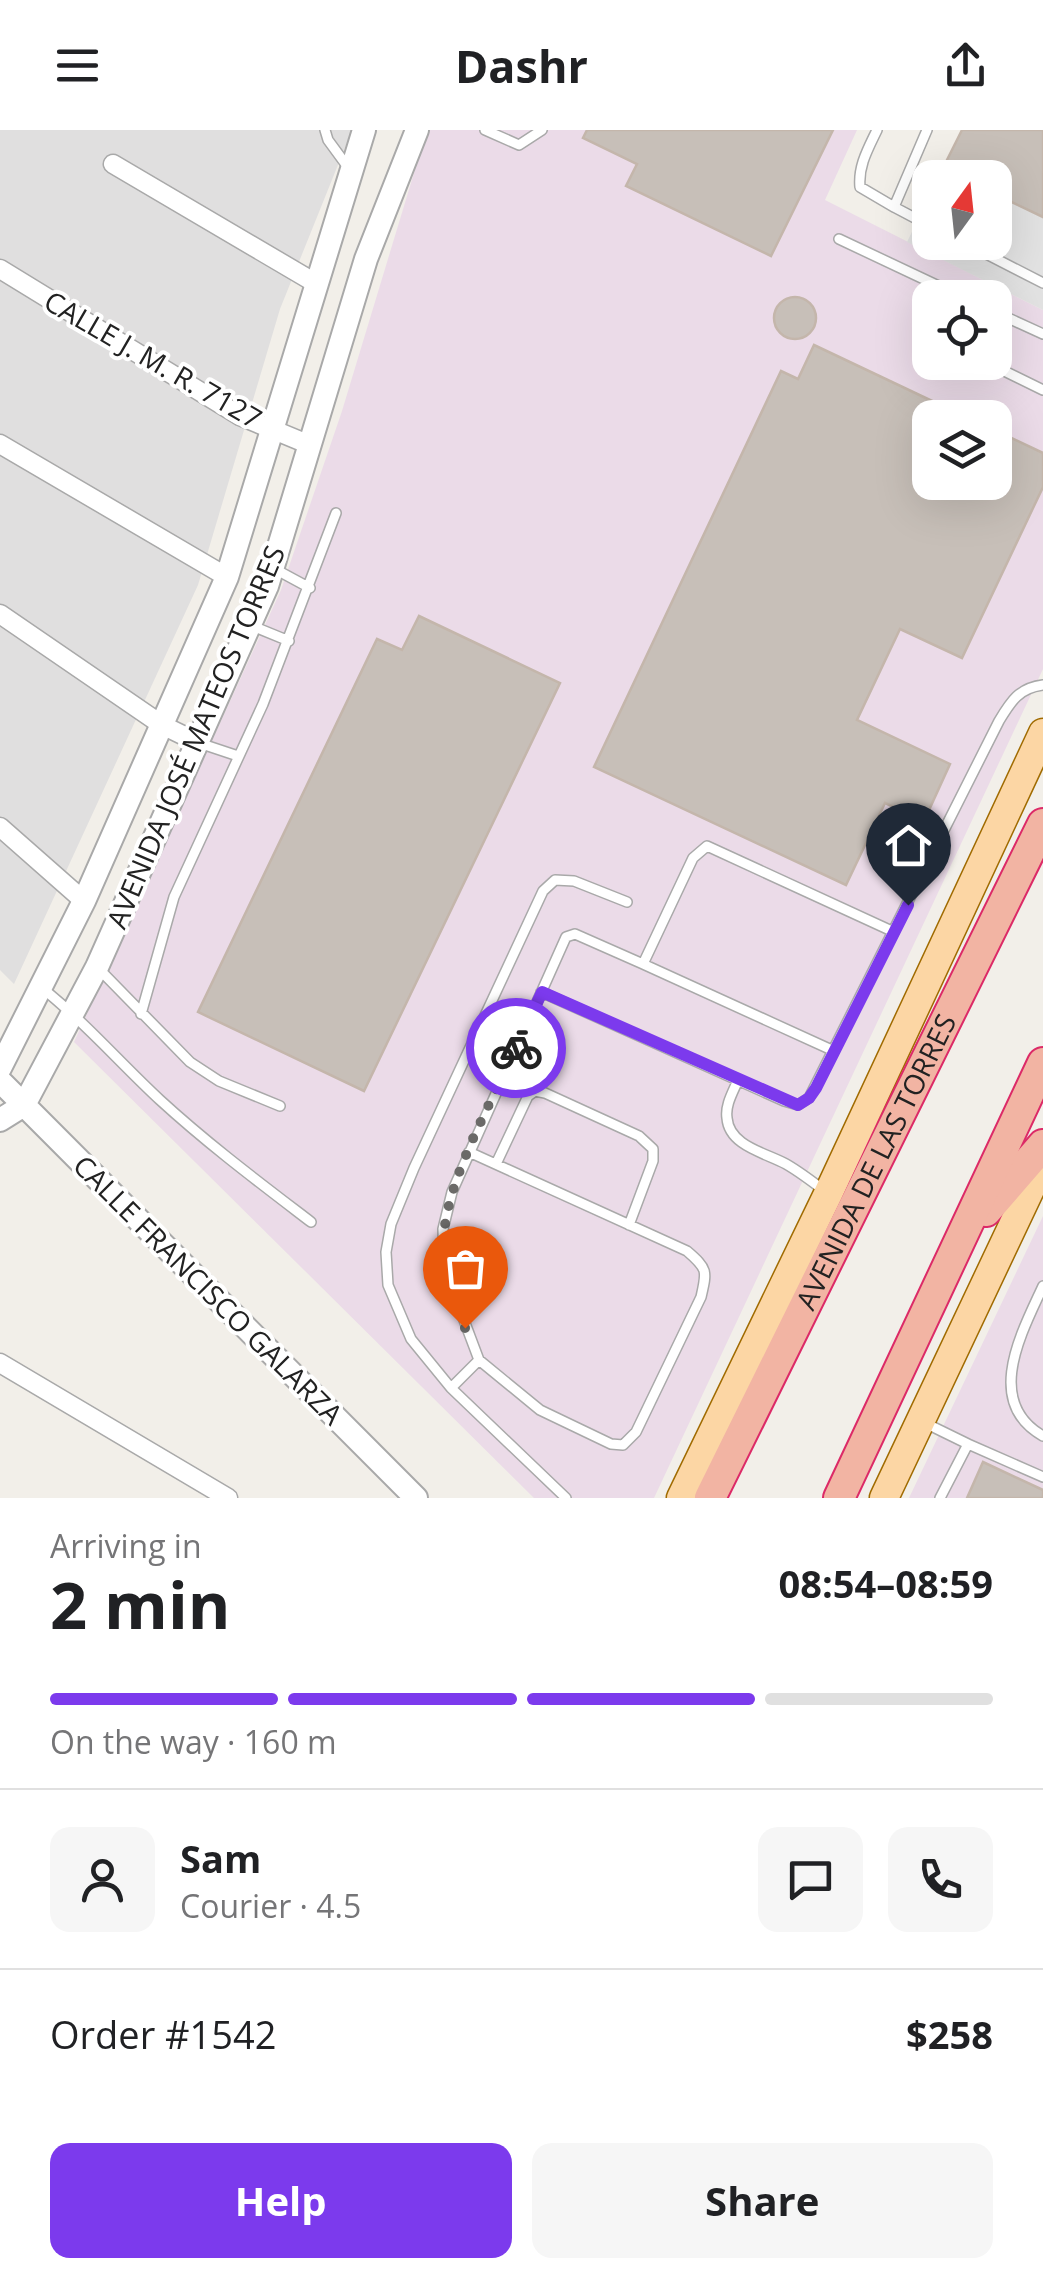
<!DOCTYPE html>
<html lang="en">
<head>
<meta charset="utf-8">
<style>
  body { margin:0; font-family:"Open Sans",sans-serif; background:#f6f6f6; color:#202124; height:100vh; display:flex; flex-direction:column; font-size:38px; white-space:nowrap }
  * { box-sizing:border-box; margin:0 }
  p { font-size:32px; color:#757577 }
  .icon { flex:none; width:55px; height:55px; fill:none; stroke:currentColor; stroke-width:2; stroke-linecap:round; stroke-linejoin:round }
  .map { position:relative; height:1368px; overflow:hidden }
  .details { display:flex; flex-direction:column; background:#fff; flex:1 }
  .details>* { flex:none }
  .needle { width:65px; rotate:15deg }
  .fabs { position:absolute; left:912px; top:30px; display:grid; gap:20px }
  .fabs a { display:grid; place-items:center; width:100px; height:100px; border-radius:20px; background:#fff; box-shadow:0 10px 40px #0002; font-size:50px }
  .pin { position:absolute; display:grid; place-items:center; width:85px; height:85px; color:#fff; margin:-102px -42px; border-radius:50% 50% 50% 0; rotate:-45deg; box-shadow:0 0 10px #0007 }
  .pin .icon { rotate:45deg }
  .courier { position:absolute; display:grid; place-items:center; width:100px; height:100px; margin:-50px; border:8px solid #7c3aed; border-radius:50%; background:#fff; color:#222; box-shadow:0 2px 12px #0007 }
  .overview em { font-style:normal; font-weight:700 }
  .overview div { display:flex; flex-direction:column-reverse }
  .overview { display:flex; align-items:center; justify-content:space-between; height:170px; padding:0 50px }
  h1 { font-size:65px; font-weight:700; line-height:75px }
  .bar { display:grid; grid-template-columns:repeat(4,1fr); gap:15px 10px; align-content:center; height:120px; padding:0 50px }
  .bar i { height:12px; border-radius:8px; background:#e0e0e0 }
  .bar .selected { background:#7c3aed }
  .bar p { grid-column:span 4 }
  .line { display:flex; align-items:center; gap:25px; padding:0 50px; border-top:2px solid #e0e0e0 }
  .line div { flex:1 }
  .round { display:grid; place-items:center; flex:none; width:105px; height:105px; border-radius:20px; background:#f6f6f6 }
  .cta { display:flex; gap:20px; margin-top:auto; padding:20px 50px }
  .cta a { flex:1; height:115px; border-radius:20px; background:#7c3aed; color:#fff; font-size:40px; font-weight:700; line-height:115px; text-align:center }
  .cta a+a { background:#f6f6f6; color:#202124 }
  header { display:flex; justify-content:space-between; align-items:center; height:130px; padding:0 50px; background:#fff; font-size:45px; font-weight:700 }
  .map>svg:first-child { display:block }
  .residential { fill:#e0dfdf }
  .industrial { fill:#ebdbe8; fill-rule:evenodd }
  .parking { fill:#e2e2e2 }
  .building { fill:#c7bfb8; stroke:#c4b6ab; stroke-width:2.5 }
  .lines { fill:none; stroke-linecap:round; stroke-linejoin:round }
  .service-casing { stroke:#a9a9a9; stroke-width:12 }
  .minor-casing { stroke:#a9a9a9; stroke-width:21 }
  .tertiary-casing { stroke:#a9a9a9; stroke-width:26 }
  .primary-casing { stroke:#a06b00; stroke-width:31 }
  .trunk-casing { stroke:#dc2a67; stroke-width:34 }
  .service { stroke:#fff; stroke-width:9 }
  .minor { stroke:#fff; stroke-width:18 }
  .tertiary { stroke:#fff; stroke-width:22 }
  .primary { stroke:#fcd6a4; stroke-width:28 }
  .trunk { stroke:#f2b4a3; stroke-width:30 }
  .done { stroke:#6b6a68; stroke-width:10; stroke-dasharray:0 18 }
  .route { stroke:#7c3aed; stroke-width:12 }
  .labels { text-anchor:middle; stroke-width:8; stroke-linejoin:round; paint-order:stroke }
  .street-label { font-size:28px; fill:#222; stroke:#fff }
</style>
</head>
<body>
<header><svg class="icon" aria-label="menu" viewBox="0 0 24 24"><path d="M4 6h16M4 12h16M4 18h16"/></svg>Dashr<svg class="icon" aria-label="share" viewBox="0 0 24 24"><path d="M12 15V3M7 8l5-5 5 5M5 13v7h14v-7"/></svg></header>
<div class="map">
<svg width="1043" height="1368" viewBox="0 0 1043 1368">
  <rect width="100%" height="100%" fill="#f2efe9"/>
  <path class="residential" d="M0,0H352L280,179L198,455L14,854L0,840Z"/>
  <path class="industrial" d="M427,0H857L825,70L1043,180V539L654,1368H534L74,912L281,460L342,281ZM930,168H995V232H930ZM930,288H995V352H930Z
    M1043,1086V1368H909Z"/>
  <path class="parking" d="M995,64L1043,87V180L907,112L930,65V112H995Z"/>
  <path class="building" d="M587,0H833L771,126L626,56L637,34L583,8Z
    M962,0H1043V87L995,64V48H962L943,38Z
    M774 188a21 21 0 1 1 42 0a21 21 0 1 1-42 0Z
    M814,215L968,288H930V352H995V300L1043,323V357L962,528L900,499L857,590L950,634L924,691L885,673L846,755L594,637L781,241L798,249Z
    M419,486L560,553L364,961L198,882L377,509L402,520Z
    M983,1332L1043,1360V1368H967Z"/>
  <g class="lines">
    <defs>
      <path id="service" d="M325,0L328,10L350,40
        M485,0L519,15L542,0
        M877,0C868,19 858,36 860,57L894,77
        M927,0L894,77L930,96
        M839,109L964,168
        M963,112L1043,153
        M995,182L1043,204
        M986,232L1043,260
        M273,438L310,458
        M250,495L289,511
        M199,613L238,626
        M643,834L834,921
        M99,839L190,932L219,951L280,976
        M42,858C85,892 120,933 160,970C208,1014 260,1053 311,1092
        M541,862L784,971L798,975L809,968L999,591C1011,571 1019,558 1043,555
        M141,884L174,767L263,574L336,383
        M738,950C733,962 725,975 727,988C729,1016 766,1023 786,1034C800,1042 813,1052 826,1062
        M469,1022L687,1121C708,1139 707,1141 701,1167L636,1302L623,1315L611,1314L540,1280L479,1230L444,1137L443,1099L452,1062L566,807L575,804L643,834L693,728L707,716L894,802
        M496,1034L528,966L535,961L545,963L639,1006L653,1019V1031L629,1095
        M1043,1156C1022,1202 983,1272 1043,1306
        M451,1258L479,1230
        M923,1292L968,1314L940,1368
        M968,1314L1043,1347
        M566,1368L451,1258L411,1209L388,1155L386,1122L391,1094L414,1038L543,761L555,750L574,751L627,772"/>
      <path id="minor" d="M113,34L317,154
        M0,139L240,286L310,315
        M0,314L227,447
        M0,484L162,595L199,613
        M0,697L84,771
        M0,1233L228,1368"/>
      <path id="tertiary" d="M0,938L84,771L227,447L364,0
        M0,951L416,1368
        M0,990L24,975L97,837L267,456L366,129L417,0"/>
      <path id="primary" d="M681,1368L828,1064L1043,603
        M884,1368L1043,1032"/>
      <g id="trunk">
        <path d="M986,1081L1043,1015"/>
        <path id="s1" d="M710,1368L1043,694"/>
        <path d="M839,1368L1043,933"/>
      </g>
    </defs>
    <use href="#service" class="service-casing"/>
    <use href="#minor" class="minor-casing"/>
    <use href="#tertiary" class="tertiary-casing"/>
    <use href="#primary" class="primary-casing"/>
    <use href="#trunk" class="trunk-casing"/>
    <use href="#service" class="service"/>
    <use href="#minor" class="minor"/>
    <use href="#tertiary" class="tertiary"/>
    <use href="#primary" class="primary"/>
    <use href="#trunk" class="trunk"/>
  </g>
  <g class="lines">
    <path class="done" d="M465,1198C457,1179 448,1159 445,1139C432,1072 489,979 516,918"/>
    <path class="route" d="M516,918L542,862L798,975L809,968L816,958L908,775"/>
  </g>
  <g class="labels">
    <g class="street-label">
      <text transform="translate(153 230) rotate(30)" y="10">CALLE J. M. R. 7127</text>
      <text transform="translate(196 607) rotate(-67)" y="10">AVENIDA JOSÉ MATEOS TORRES</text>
      <text dy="10" stroke="none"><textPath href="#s1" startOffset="375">AVENIDA DE LAS TORRES</textPath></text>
      <text transform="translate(208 1160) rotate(45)" y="10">CALLE FRANCISCO GALARZA</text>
    </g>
  </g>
</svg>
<div class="fabs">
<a><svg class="needle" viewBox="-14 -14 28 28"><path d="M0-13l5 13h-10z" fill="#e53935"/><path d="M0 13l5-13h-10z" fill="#757577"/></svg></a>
<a><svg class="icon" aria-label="locate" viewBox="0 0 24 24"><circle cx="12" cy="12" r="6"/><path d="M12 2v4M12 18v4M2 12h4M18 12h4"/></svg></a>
<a><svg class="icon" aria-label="layers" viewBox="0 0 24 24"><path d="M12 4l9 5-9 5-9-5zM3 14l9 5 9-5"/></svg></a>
</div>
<div class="pin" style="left:465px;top:1198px;background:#ea580c"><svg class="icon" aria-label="bag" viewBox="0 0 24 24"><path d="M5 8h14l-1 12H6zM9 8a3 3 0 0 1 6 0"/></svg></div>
<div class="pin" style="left:908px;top:775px;background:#1f2937"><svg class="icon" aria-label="home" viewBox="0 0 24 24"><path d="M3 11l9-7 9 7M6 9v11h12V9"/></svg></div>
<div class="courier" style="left:516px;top:918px"><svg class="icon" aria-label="bike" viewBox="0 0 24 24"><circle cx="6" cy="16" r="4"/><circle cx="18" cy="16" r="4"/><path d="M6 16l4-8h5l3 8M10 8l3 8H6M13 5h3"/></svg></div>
</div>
<section class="details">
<div class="overview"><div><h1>2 min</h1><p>Arriving in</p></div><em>08:54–08:59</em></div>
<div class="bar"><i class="selected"></i><i class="selected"></i><i class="selected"></i><i></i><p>On the way · 160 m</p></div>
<div class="line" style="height:180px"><a class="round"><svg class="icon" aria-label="person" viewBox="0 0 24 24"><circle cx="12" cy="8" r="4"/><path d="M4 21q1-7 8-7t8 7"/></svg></a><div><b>Sam</b><p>Courier · 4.5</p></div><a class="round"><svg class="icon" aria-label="chat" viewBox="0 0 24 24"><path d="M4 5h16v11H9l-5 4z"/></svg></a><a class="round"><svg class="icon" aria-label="phone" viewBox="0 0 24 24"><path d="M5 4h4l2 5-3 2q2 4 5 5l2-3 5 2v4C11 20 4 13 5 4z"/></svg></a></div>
<div class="line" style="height:130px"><div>Order #1542</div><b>$258</b></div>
<div class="cta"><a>Help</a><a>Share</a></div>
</section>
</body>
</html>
